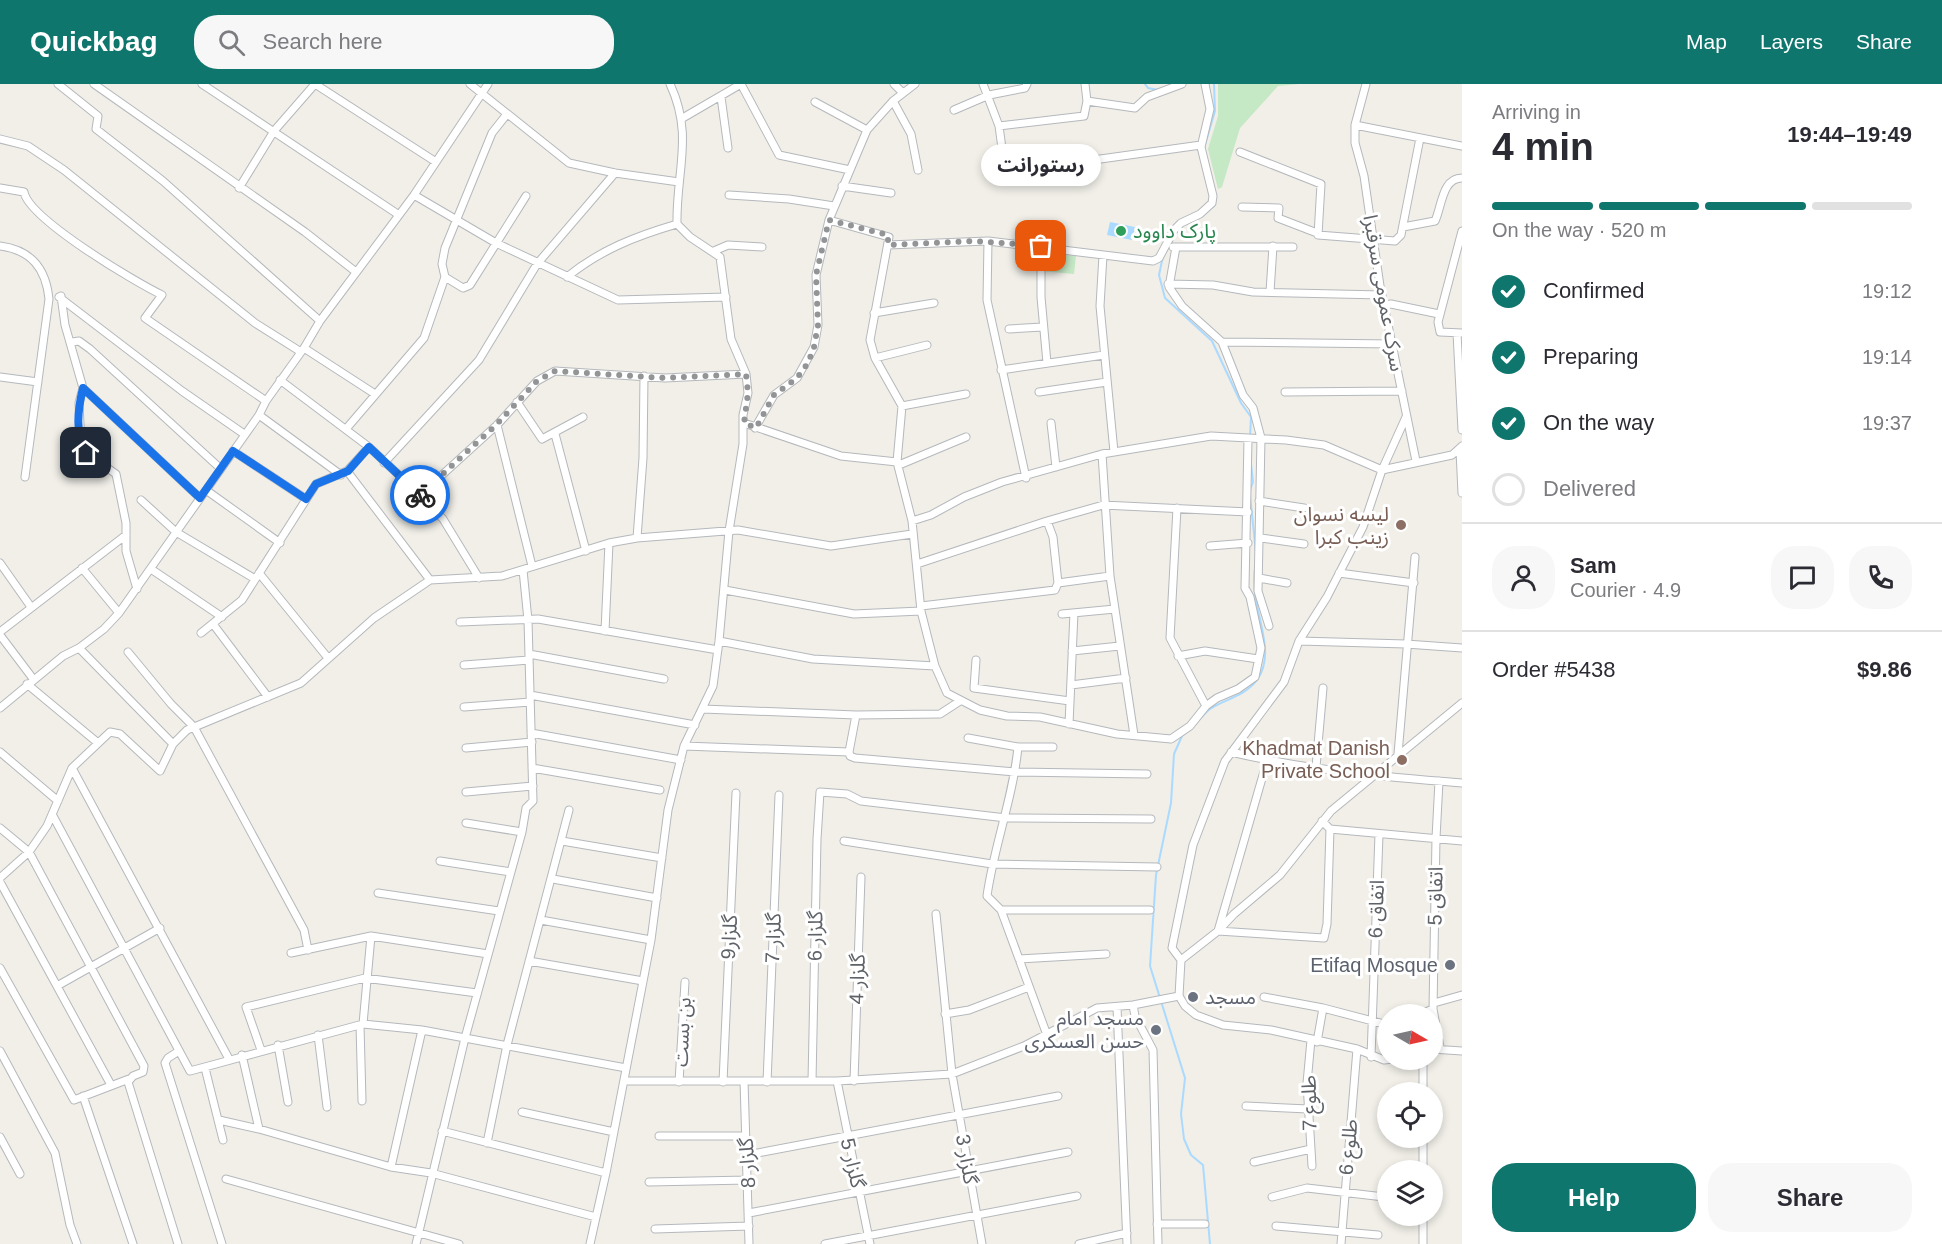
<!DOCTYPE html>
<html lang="en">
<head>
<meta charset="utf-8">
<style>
  body { margin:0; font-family:Arial,"Noto Sans Arabic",sans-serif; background:#f7f7f7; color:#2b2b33; height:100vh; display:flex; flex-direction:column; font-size:22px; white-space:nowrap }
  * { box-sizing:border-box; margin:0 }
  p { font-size:20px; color:#7c7c81 }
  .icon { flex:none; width:33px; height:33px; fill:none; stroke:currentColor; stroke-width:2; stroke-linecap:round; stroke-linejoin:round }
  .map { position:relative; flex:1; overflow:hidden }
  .drawer { display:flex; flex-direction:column; background:#fff; width:480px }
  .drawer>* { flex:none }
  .needle { width:39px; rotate:99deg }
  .tools { position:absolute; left:1377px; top:920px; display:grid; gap:12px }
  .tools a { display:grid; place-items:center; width:66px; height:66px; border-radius:50%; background:#fff; box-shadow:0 3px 9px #0003; font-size:30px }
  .pin { position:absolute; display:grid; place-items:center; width:51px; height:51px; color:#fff; margin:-26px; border-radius:12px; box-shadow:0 3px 9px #0006 }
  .courier { position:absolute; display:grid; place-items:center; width:60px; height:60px; margin:-30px; border:4px solid #1a73e8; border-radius:50%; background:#fff; color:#222; box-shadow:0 2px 8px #0007 }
  .bubble { position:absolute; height:42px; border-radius:21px; background:#fff; box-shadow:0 3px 9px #0003; font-size:20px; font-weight:700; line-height:42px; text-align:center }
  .overview em { font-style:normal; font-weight:700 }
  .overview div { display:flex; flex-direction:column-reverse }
  .overview { display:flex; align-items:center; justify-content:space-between; height:102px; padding:0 30px }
  h1 { font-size:39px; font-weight:700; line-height:45px }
  .bar { display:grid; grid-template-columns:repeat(4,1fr); gap:9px 6px; align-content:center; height:72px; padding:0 30px }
  .bar i { height:8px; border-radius:4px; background:#e1e1e2 }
  .bar .current { background:#0f766e }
  .bar p { grid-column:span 4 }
  .line { display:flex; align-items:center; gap:15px; padding:0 30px; border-top:2px solid #e1e1e2 }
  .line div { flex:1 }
  .round { display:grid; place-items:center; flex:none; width:63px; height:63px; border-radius:24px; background:#f7f7f7 }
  ol { padding:0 30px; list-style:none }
  li { display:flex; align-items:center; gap:18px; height:66px }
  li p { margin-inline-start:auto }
  li .icon { padding:6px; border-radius:50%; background:#0f766e; color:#fff; stroke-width:4 }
  li:last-child { color:#7c7c81 }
  li i { width:33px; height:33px; border:3px solid #e1e1e2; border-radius:50% }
  .primary-button { display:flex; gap:12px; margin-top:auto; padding:12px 30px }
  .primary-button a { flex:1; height:69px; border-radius:24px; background:#0f766e; color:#fff; font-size:24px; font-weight:700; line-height:69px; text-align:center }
  .primary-button a+a { background:#f7f7f7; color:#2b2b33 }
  header { display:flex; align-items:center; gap:36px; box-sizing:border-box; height:84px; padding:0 30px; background:#0f766e; color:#fff }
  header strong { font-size:28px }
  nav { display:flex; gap:33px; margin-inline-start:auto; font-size:21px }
  .search { width:420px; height:54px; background:#f7f7f7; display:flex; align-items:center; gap:15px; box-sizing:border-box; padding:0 21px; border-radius:24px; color:#7c7c81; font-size:22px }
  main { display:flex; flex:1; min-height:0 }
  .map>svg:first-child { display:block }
  .green { fill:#c5e8c5 }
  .water { fill:#aadaff }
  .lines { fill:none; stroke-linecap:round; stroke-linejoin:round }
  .stream { stroke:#aadaff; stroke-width:2 }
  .minor-casing { stroke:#b5b8bc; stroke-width:9 }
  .minor { stroke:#fff; stroke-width:7 }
  .done { stroke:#929495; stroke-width:6; stroke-dasharray:0 10.8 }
  .route { stroke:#1a73e8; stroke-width:8 }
  .leisure-dot { fill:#2e9e5b; stroke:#fff; stroke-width:2 }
  .education-dot { fill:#8d6e63; stroke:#fff; stroke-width:2 }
  .worship-dot { fill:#6b7280; stroke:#fff; stroke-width:2 }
  .labels { text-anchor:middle; stroke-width:6; stroke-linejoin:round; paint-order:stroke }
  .leisure-label { font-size:20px; fill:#27864d; stroke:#fff; text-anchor:start }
  .street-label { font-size:20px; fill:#5f6368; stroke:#fff }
  .education-label { font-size:20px; fill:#785e54; stroke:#fff; text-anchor:end }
  .worship-label { font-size:20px; fill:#5b616d; stroke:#fff; text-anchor:end }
</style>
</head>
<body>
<header>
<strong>Quickbag</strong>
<div class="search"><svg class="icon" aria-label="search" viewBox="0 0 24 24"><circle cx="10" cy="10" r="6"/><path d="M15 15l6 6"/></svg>Search here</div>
<nav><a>Map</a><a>Layers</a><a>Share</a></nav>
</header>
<main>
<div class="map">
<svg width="1462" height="1160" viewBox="0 0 1462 1160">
  <rect width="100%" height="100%" fill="#f1efe8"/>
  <path class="green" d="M1218,0H1299L1278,2L1240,44L1222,103L1218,105L1208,65L1218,32Z
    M1043,169L1076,172L1074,190L1041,187Z"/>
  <path class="water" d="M1110,138L1135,143L1132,156L1107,151Z"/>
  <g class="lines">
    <path class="stream" d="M1145,0L1148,4L1158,6
      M1204,64L1215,27L1214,0
      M1202,132L1214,122
      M1163,172L1159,191L1165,214L1212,257L1241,319L1251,333L1250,353
      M1250,406L1253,398L1251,380
      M1250,412L1256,468
      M1197,638C1201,634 1205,629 1210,625C1225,615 1245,612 1257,596C1280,564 1246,521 1256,479
      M1188,647L1182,652L1174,670L1171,719L1156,791L1150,882L1185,994L1181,1030L1184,1055L1191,1071L1203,1081L1210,1160"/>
    <defs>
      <path id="minor" d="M58,0L98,32L96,45L163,97L320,237
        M94,0L305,148L356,188
        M202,0L399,131
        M315,0L436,78
        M470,0L569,79L615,89L679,98
        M741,0L779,71L850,86
        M894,0L903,9
        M983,0L999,42L1006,94L1038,92L1043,83L1201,61
        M1085,0L1087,17
        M1366,0L1355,41V59L1364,92L1380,202L1416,377
        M721,13L728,64
        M893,17L911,50L918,86
        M815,18L867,46
        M954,26L989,11L1025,4L1027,0
        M681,35L741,0
        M1355,41L1462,62
        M999,42L1084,32L1087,17L1135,24L1147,13L1182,0
        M0,55L28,62L64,86L255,239L301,268
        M1240,68L1321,100L1318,151L1395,157L1401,151L1420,54
        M842,102L891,109
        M0,104L24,108C29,135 135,198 162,211L145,234L266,317
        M239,104L274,47L315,0
        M414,111L496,159L618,216L726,213
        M729,111L789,115L834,122
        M1242,123L1279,124L1278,134L1317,149
        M829,136L889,153L870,256L875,274L902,322L897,378
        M1403,143L1435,137C1442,122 1442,94 1462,94
        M1462,147L1438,238L1440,248L1462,249
        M988,157L987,216L1026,394
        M888,161L988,157L1153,177L1159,174L1174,146L1181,139L1200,130L1212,119L1213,112L1201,63L1210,25L1205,0
        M1041,161V213L1047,279
        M0,162C31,166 46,184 49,215L25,393
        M1173,163H1293
        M1176,163L1169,203L1182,222L1222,258L1243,311L1253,324L1261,354L1258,507L1269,542
        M714,167L728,161L762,163
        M1103,171L1100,222L1114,368
        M445,193L463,204L470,201L526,112
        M567,193C600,166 636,152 677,140
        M1168,200L1213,201L1253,208L1382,211
        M1270,208L1273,162
        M61,212L65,241L83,304L79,319L81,361L86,369L116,390L126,439V467L137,505
        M59,213L182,307L244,350
        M1385,221L1391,220L1439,230
        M874,229L934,219
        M1009,245L1043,243
        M1457,249L1462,346
        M72,258L79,257L90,265L221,385
        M1222,258L1393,260
        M304,264L375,310
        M875,274L927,261
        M1001,286L1104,271
        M0,293L38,298
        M280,296L369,363L420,411L443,435L479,494
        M83,304L200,414
        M1039,308L1107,298
        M1285,308L1402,307
        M517,318L542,355L583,333
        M902,322L966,310
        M259,331L341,391
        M744,339L841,372L897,378L912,437L921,527L935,582L947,609L980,626L1007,632L1040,633L1117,650L1171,655L1190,642L1206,622L1217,614L1238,605L1255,593L1261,564L1250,513L1245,504L1248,355
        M1051,339L1056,383
        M497,341L532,482
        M755,344L774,311L797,294L814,263L818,241L816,191L829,136L867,46L893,17L915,0
        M346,345L424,254L445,193L442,180L445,164L492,49L507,30
        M555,350L586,467
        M233,367L306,415
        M1460,367L1462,409
        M1102,370L1110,492L1134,651
        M384,379L479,276L537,180L615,89
        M899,381L966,353
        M1382,386L1452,371L1462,362
        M347,387L430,496
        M206,406L280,459
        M420,411L497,341L537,297L555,287L665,294L746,290
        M141,416L176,448L255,495
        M1259,417L1304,424
        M1177,424L1170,554L1206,622
        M912,437L931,431L964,413L1002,398L1102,370L1211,352L1286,356L1324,361L1382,386
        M637,454L643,374L644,292
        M1261,454L1304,460
        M1210,462L1248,459
        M0,479L31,523
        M917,480L1047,437L1103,421L1248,428
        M82,484L119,529
        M151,485L222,533
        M259,489L328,574
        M1339,489L1414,499
        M1259,494L1287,499
        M1058,499L1110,492
        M725,506L854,530L921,527
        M921,522L1055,506L1058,499L1053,453L1047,437
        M1062,530L1115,525
        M460,538L538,535L718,566
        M213,540L268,613
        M605,547L609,459
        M0,548L126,451
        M201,549L242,516L316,400L347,387L369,363
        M0,551L34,596
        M719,557L813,575L935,582
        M1299,557L1406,560L1462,564
        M79,564L173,660
        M1072,567L1120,562
        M128,568L171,620L194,643L304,846L308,866
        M529,570L664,595
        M1178,572L1205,567L1258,575
        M976,576L974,604L1070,617
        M464,581L529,576
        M27,600L98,659
        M1071,601L1126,594
        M530,611L695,641
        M464,623L530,618
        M0,624L63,572L79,564L104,545L119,529L259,331L266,317L304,264L320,237L414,111L488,0
        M703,625L856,631L940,630L960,617
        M856,631L849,668L850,672L855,674L1015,688L1147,690
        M1069,640L1074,529
        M531,649L681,676
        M968,654L1018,663H1053
        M684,662L849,668
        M1018,663C1013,714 994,762 987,812L1001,826L1047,951
        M466,664L532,658
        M0,668L58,717
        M1231,668C1307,686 1385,693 1462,699
        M1398,670L1415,473
        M1267,677L1218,847L1324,854L1327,840L1330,745
        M1316,683L1323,604
        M72,684L229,975
        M532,684L660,706
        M1439,697L1436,754L1433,925L1440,963
        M466,708L533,702
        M53,732L190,987L363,940L422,946L626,984
        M1322,737L1330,745L1462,757
        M466,739L522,748
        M0,744L29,768L144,982L143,988L133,992L128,998L178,1160
        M562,757L662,774
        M844,757L992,780L1157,783
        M440,777L511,788
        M0,794L29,768L47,742L72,684L110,648L120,650L160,687L173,660L187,646L301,599L374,534L430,496L502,492L609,459L637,454L738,446L831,462L912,450
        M553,795L657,814
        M0,798L111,1001
        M378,809L499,827
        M1001,826H1150
        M936,830L952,990L982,1160
        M541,836L651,856
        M291,869L371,852L488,870
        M1019,875L1106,870
        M1181,876L1218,847L1234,830L1280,791L1331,727L1462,619
        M529,877L643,897
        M0,884L74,1016L129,995
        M57,902L160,844
        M1179,912L1181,876L1172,864L1193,761L1225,677L1284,598L1299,557L1327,513L1363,443L1382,386L1406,333
        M1179,912L1185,922L1196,931L1223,941L1271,946L1357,965L1384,976L1393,975
        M1264,913L1323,924L1388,941
        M1434,919L1462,911
        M1133,921L1135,932L1153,966L1158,1160
        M1117,923L1127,1160
        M945,930L969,926L1029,903
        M1421,930L1433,925
        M363,940L371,852
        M360,941L362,1017
        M318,951L327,1023
        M1311,956L1307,999L1312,1082
        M1317,958L1323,924
        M278,961L288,1018
        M1432,965L1462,967
        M261,966L246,923L365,894L477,909
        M0,967L55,1069L70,1141L77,1160
        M179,967L168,974L165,979L222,1160
        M242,971L259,1045
        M1371,973L1379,750
        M205,984L223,1056
        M624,997H837L952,990L1024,962L1097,924L1133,921L1179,912
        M744,997L749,1160
        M812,997L817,755L820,708L847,710L861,717L1006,734L1151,735
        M837,997L870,1160
        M854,997L861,793
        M679,998L685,898
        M723,998L736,709
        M767,998L779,711
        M1423,1008V975
        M83,1012L133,1160
        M1246,1022L1308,1025
        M522,1028L614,1048
        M219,1036L259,1045L391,1083L431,1089L596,1133
        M442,1047L606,1089
        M659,1052H745
        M0,1053L20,1090
        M487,1059L507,961L569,726
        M747,1071L1058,1012
        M1254,1078L1311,1065
        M391,1083L422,946
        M1423,1086V1053
        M226,1095L459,1160
        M649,1098L748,1096
        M1272,1113L1307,1104L1384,1113
        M749,1129L1068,1068
        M1157,1140H1205
        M1276,1142L1378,1151
        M655,1145L749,1142
        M416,1160L465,954L522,748L526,724L533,717L528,536L523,486
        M590,1160L606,1089L651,856L668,726L684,662L713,602L719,557L729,447L743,360V331L748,309L746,290L731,255L720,173L690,153L677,140C676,87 694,51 670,0
        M825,1160L1077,1112
        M1079,1160L1127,1149
        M1341,1160L1357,965
        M1423,1160V1131"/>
    </defs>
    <use href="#minor" class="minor-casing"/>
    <use href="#minor" class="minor"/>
  </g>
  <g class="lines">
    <path class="done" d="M420,411L496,341L537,297L555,287L665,294L746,290L748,309L744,339L756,344L774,311L797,294L808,279L814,263L818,241L816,191L829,136L888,151V161L975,157L1041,162"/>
    <path class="route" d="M86,369C75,351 78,324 83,304L200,414L233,367L306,415L316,400L348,387L369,363L420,411"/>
  </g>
  <circle class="leisure-dot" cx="1121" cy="147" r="6"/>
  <g class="education-dot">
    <circle cx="1401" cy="441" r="6"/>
    <circle cx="1402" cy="676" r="6"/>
  </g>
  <g class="worship-dot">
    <circle cx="1450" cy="881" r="6"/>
    <circle cx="1193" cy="913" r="6"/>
    <circle cx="1156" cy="946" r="6"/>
  </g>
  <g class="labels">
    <g class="leisure-label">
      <text x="1133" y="154">پارک داوود</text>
    </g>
    <g class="street-label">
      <text transform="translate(1384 209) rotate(80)" y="7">سرک عمومی سرقبرا</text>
      <text transform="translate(1435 812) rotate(-89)" y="7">اتفاق 5</text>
      <text transform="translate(1376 825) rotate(-88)" y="7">اتفاق 6</text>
      <text transform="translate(815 852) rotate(-89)" y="7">گلزار 6</text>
      <text transform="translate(729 853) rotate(-87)" y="7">گلزار9</text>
      <text transform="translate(773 854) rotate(-88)" y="7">گلزار 7</text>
      <text transform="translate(857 895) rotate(-88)" y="7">گلزار 4</text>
      <text transform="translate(682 948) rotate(-87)" y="7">بن بست</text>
      <text transform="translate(1309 1019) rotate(-91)" y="7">طلوع 7</text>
      <text transform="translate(1348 1063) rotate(-85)" y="7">طلوع 6</text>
      <text transform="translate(967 1075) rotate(80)" y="7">گلزار 3</text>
      <text transform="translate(747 1079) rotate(-93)" y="7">گلزار 8</text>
      <text transform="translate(853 1079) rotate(77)" y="7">گلزار 5</text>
    </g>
    <g class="education-label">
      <text x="1389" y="437">لیسه نسوان<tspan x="1389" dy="23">زینب کبرا</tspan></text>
      <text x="1390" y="671">Khadmat Danish<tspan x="1390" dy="23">Private School</tspan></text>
    </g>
    <g class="worship-label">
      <text x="1438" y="888">Etifaq Mosque</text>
      <text x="1205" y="920" text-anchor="start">مسجد</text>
      <text x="1144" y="941">مسجد امام<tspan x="1144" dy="23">حسن العسکری</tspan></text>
    </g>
  </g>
</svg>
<div class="tools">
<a><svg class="needle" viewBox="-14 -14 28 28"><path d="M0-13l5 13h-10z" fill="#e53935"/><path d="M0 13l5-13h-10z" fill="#7c7c81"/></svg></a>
<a><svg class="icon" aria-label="locate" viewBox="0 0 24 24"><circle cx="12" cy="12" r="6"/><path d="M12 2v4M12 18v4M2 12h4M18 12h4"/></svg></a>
<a><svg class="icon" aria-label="layers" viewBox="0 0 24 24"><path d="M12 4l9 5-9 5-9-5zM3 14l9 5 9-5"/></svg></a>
</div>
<div class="pin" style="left:1041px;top:162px;background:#ea580c"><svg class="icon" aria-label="bag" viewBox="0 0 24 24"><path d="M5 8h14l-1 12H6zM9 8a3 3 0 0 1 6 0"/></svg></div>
<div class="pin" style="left:86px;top:369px;background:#1f2937"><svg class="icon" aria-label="home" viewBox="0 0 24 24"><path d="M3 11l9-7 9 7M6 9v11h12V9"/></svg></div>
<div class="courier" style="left:420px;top:411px"><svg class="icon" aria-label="bike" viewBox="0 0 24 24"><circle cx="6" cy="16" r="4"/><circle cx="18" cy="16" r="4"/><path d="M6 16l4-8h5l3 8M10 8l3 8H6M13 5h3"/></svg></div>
<div class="bubble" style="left:981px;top:60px;width:120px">رستورانت</div>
</div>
<section class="drawer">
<div class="overview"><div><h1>4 min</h1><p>Arriving in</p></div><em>19:44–19:49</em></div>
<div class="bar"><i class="current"></i><i class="current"></i><i class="current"></i><i></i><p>On the way · 520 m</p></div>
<ol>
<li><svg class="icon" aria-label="check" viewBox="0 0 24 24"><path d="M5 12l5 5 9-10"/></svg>Confirmed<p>19:12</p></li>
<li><svg class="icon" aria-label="check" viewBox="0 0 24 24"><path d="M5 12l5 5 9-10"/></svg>Preparing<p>19:14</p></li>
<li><svg class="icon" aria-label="check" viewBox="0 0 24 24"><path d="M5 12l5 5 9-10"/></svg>On the way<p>19:37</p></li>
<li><i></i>Delivered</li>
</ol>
<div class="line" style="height:108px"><a class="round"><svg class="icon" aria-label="person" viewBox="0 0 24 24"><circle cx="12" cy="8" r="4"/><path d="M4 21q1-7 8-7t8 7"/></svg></a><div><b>Sam</b><p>Courier · 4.9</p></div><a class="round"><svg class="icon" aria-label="chat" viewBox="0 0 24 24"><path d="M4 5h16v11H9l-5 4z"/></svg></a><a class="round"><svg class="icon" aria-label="phone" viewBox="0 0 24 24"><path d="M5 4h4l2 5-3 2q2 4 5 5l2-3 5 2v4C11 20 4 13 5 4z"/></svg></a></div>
<div class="line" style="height:78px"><div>Order #5438</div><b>$9.86</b></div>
<div class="primary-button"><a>Help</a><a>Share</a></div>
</section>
</main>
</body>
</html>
